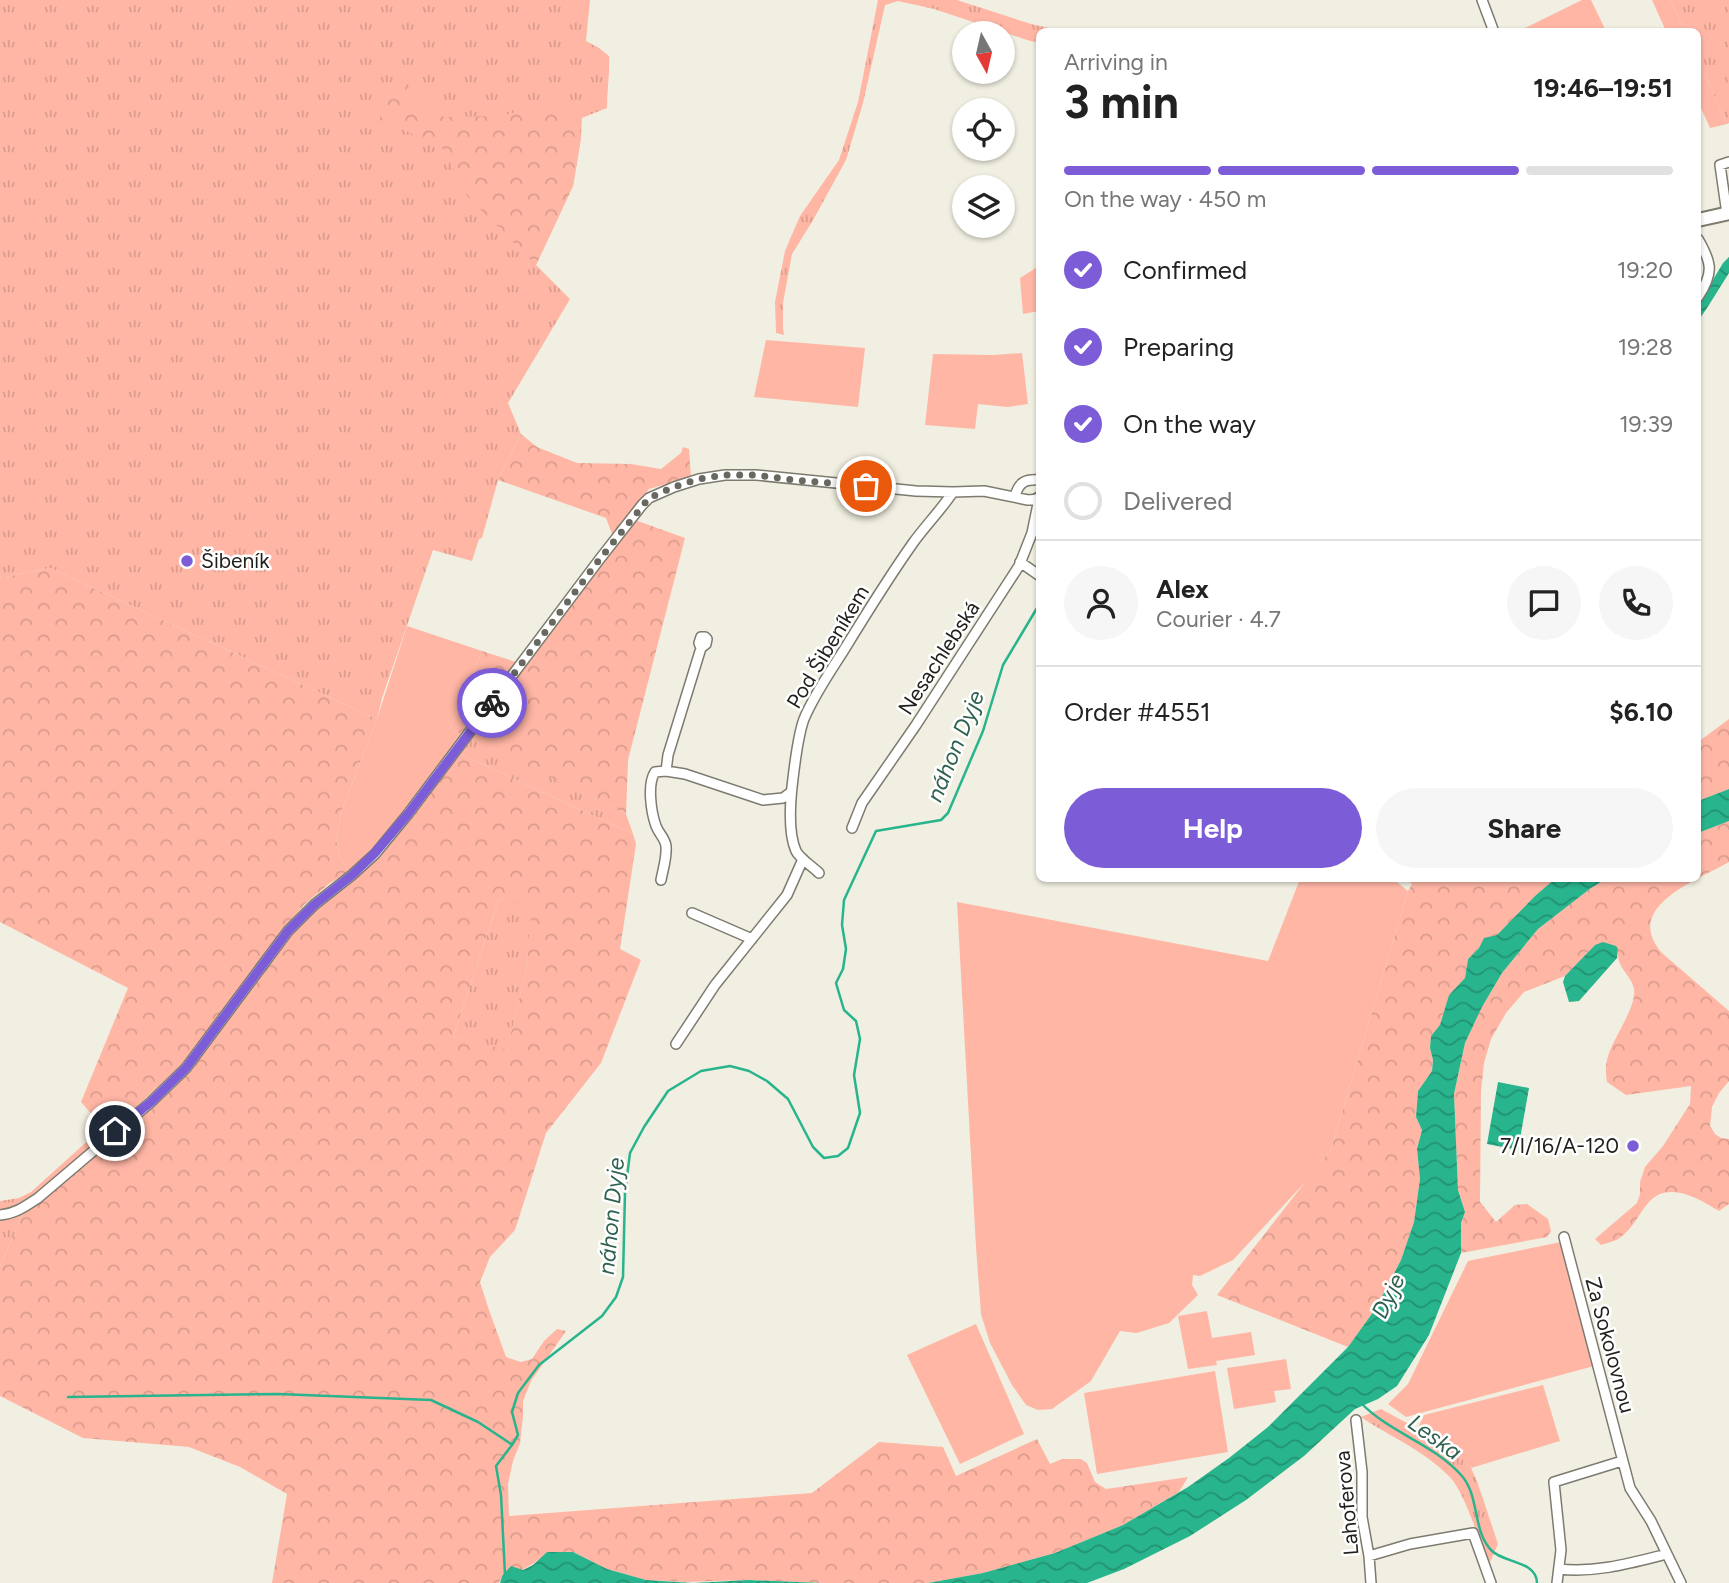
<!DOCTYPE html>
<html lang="en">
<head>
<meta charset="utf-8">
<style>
  body { margin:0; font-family:Figtree,sans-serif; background:#f6f6f6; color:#222; height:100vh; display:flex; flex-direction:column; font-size:26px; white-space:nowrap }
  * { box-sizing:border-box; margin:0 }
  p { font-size:23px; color:#767676 }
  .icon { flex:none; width:38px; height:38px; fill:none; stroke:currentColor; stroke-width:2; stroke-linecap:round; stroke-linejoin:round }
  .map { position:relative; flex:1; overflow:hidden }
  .panel { position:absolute; left:1036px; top:28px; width:665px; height:854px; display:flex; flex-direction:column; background:#fff; border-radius:10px; box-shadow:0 2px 5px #0004 }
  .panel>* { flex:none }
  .needle { width:46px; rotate:172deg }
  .tools { position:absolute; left:952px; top:21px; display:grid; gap:14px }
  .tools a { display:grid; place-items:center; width:63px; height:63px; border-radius:50%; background:#fff; box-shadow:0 2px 5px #0004; font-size:35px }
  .pin { position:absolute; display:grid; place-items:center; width:60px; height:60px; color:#fff; margin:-30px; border:4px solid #fff; border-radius:50%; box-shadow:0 2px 7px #0007 }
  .courier { position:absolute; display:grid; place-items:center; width:70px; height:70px; margin:-35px; border:5px solid #7d5dd7; border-radius:50%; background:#fff; color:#222; box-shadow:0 2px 9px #0007 }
  .head em { font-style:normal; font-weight:700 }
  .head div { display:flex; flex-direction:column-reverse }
  .head { display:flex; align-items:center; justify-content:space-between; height:119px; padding:0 28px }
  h1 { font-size:46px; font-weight:700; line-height:52px }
  .bar { display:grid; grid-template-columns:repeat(4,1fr); gap:10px 7px; align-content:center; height:84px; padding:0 28px }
  .bar i { height:9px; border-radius:5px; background:#e0e0e0 }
  .bar .current { background:#7d5dd7 }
  .bar p { grid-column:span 4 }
  .line { display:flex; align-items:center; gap:18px; padding:0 28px; border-top:2px solid #e0e0e0 }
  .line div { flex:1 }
  .round { display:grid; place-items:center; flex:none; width:74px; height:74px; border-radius:37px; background:#f6f6f6 }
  ol { padding:0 28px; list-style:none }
  li { display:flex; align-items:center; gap:21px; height:77px }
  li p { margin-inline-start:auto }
  li .icon { padding:7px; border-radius:50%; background:#7d5dd7; color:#fff; stroke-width:4 }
  li:last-child { color:#767676 }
  li i { width:38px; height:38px; border:4px solid #e0e0e0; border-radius:50% }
  .action { display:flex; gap:14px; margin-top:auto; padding:14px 28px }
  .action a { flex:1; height:80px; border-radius:42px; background:#7d5dd7; color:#fff; font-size:28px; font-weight:700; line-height:80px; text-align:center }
  .action a+a { background:#f6f6f6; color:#222 }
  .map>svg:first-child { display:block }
  .grass { fill:url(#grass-tufts) }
  .forest { fill:url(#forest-crowns); fill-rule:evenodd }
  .garden { fill:#ffb6a5 }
  .water { fill:url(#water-waves) }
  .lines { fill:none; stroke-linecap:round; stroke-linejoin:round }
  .stream { stroke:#28b48c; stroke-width:2.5 }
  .street-casing { stroke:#7d7b6f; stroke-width:12 }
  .secondary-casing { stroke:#7d7b6f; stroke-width:16 }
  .street { stroke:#fff; stroke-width:9 }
  .secondary { stroke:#fff; stroke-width:12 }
  .done { stroke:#696860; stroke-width:7; stroke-dasharray:0 12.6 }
  .route { stroke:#7d5dd7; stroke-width:9 }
  .poi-dot { fill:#7d5dd7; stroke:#fff; stroke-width:2.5 }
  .labels { text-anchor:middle; stroke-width:5; stroke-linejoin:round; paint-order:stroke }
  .poi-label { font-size:21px; fill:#201f1b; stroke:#fff; text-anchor:start }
  .street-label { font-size:21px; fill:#201f1b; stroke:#fff }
  .water-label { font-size:23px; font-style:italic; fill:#2f6250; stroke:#fff }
</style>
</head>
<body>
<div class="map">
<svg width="1729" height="1583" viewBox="0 0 1729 1583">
  <defs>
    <pattern id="grass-tufts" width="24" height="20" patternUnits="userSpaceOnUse" patternTransform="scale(1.75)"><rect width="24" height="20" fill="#ffb6a5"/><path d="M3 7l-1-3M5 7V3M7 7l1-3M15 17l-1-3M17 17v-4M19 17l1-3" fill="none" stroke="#da9c8d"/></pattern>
    <pattern id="forest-crowns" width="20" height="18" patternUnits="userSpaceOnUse" patternTransform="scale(1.75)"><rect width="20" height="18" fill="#ffb6a5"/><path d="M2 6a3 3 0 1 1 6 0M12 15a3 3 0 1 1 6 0" fill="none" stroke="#da9c8d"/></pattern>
    <pattern id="water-waves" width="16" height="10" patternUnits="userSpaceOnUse" patternTransform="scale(1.75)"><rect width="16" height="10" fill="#28b48c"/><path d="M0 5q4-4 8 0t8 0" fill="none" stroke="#229272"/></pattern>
  </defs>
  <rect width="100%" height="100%" fill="#f1efe1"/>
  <path class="grass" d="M0,0H590L586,41L599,48L609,56C610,73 607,90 607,108L582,118L581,138L573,186L536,265L570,299L508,403L521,434L498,480L482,538L479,539L472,561L433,550L382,698L377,719L50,568L0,578Z
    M878,0H957L1031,24L1063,31L1040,32L1039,43L1027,40L934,9L898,1L885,5L863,103L846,160L812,222L792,254L783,303V328L784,335L776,333L775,302L785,251L800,216L839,160L858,102Z
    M1670,0H1729V123L1727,124L1698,60V32L1685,31Z
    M470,738L626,814L633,834L458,753Z
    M499,899L533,904L526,970L507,1051L453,1037Z
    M103,1127L108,1133L36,1195L15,1209L0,1212V1201L19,1198L31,1192Z
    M23,1214L0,1266V1218Z
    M1381,1409L1444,1443L1460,1456L1471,1468L1477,1481L1498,1544L1490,1562C1476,1536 1470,1507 1454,1482C1450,1476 1444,1472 1439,1467C1413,1445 1387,1435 1361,1417Z"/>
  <path class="forest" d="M405,79L420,105L444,117L500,116L544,105L579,118L581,138L573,186L536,265L467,196L441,146L380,120L381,99Z
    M521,434L537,447L577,463L631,464L661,469L681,453L683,447L689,449L691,477L649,489L612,534L606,518L498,480Z
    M635,520L685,538L628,760L626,814L450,729L482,651L525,665Z
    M50,568L377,719L342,810L336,839L340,858L349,872L330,883L304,905L272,943L187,1060L108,1133L81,1102L128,988L0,922V578Z
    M1729,719V789L1698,801V742Z
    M458,753L633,834L636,844L620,949L641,960L601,1063L546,1133L515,1230L490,1257L480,1282L489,1310L506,1357L521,1362L532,1359L544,1341L557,1329L566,1331L531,1381L523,1401V1416L520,1443L513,1461L508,1484L509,1516L812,1493L879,1442L943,1447L956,1476L1037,1439L1050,1464L1062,1459H1081L1087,1463L1095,1482L1106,1489L1188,1477L1179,1492L1123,1525L1055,1553L983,1573L928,1583H823L749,1580L686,1582L646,1580L607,1569L573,1552H547C531,1567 524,1570 502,1576L499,1583H272L287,1494L240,1467L189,1447L83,1438L0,1396V1266L23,1214L162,1097L280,947L311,912L361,872L383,852ZM499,899L532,905L526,970L507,1050L453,1037Z
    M1729,821V862C1698,880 1621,907 1662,953L1729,1011V1081L1719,1093L1712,1107L1710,1126L1715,1134L1721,1138L1729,1139V1204L1719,1211C1700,1199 1668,1180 1649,1202C1639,1213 1634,1227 1621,1237C1616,1241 1607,1243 1601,1245L1595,1239L1637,1203L1640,1194V1182L1645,1167L1663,1146L1690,1104L1691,1086L1626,1095L1607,1082C1606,1075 1605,1067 1607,1060C1611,1040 1637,1008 1634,989C1631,974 1616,969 1618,949L1595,945L1565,976L1524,992L1506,1013L1491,1039L1484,1063L1481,1091L1480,1202L1496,1222L1515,1205L1527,1204L1548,1219L1551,1231L1547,1237L1461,1253V1223L1465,1212L1458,1190L1454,1094L1465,1043L1482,1007L1502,973L1538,929L1591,888L1606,879L1698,878V833Z
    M1408,878L1556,879L1535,896L1497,935L1484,939L1479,948L1468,959L1465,978L1449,995L1440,1026L1431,1036L1430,1048L1433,1060L1432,1071L1418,1091L1416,1117L1422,1130L1417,1149L1420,1179L1414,1222L1401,1260L1376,1308L1348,1347L1217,1295L1331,1149L1408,891L1412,884L1407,879Z"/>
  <path class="garden" d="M1582,0H1591L1606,31H1519Z
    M1652,0H1670L1685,31H1666Z
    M1698,60L1727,124L1710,128L1698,101Z
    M1039,266V311L1023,314L1020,278Z
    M766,340L865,348L858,407L754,397Z
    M1022,353L1028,404L1007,407L978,404L975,429L925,425L933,354L993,355Z
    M407,626L482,651L450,729L463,735C427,783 392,831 349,872L340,858L336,839L342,810L377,719Z
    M1300,879H1393L1408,891L1331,1149L1309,1178L1233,1260L1200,1276L1193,1275L1192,1285L1198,1295L1169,1323L1137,1333L1120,1331L1091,1381L1052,1409L1038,1410L1026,1405L1012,1385L990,1343L981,1314L976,1247L957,902L1268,961Z
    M1561,1242L1594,1366L1406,1417L1388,1404L1408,1384L1468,1261Z
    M1207,1311L1212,1338L1251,1332L1255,1355L1216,1361L1217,1365L1188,1369L1178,1316Z
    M976,1324L1024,1434L960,1464L907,1355Z
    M1286,1359L1291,1389L1274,1391L1276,1402L1234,1409L1227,1368Z
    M1215,1371L1228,1452L1097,1474L1084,1393Z
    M1543,1385L1560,1441L1471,1468C1456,1451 1438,1438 1418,1428L1424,1415Z"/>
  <path class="water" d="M1729,257V273L1707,308L1698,321V305L1723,263Z
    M1729,789V821L1698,833V801Z
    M1556,878L1606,879L1591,888L1538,929L1502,973L1482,1007L1465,1043L1454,1094L1458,1190L1465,1212L1461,1223V1253L1429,1335L1397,1386L1378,1399L1355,1409L1304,1456L1246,1500L1190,1536L1124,1569L1087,1583H928L983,1573L1055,1553L1123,1525L1188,1487L1229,1458L1268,1427L1348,1347L1376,1308L1401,1260L1414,1222L1420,1179L1417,1149L1422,1130L1416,1117L1418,1091L1432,1071L1433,1060L1430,1048L1431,1036L1440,1025L1449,995L1465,978L1468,959L1479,948L1484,938L1497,935L1535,896Z
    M1603,942L1616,946L1618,949L1617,958L1579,1001L1569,1002L1563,982L1565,976L1595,945Z
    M1498,1082L1529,1088L1518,1150L1487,1144Z
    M547,1552H573L607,1569L646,1580L693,1583L749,1580L821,1583H500L502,1576L511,1566L523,1570L533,1565Z"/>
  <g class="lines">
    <path class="stream" d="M68,1397L278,1394L431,1400L478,1422L511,1444
      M1361,1403C1390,1433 1434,1444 1462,1476C1480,1497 1472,1531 1492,1551C1504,1563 1537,1561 1537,1583
      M505,1575L501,1495L496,1466L512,1445L518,1435L512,1412L518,1393L539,1365L602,1316L616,1297L623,1277L625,1193L630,1153L644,1127L668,1091L701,1071L730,1066L749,1071L767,1081L788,1099L813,1147L824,1158L838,1156L848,1148L860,1113L854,1075L860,1039L856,1021L844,1010L836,983L843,969L846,949L842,925L844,900L876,831L941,820L948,813L983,731L1003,665L1040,603"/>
    <defs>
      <path id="street" d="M1482,0L1494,32
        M1727,214L1720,165L1729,162
        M1698,239C1712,263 1714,273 1698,297
        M1015,496C1019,482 1025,479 1040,480
        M1020,562L1040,576
        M701,648L699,643L701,637H705L707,639L706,644L701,648L668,755L666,771L685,774L763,800L783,798L791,792
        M819,873C812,866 800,859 796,851C788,833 790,806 792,787C794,769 798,735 804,719C814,695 830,672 844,650C866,614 889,577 913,543C926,525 941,510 953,492
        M661,880C663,869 667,858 666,846C665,838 659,834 656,826C651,812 647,784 655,772L666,771
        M692,913L752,939
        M676,1044L715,985L787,895L803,859
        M0,1215C15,1214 26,1206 38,1198L151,1102L186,1068L288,931L314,905L352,875L375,854L408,814L599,560L642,505L649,498L674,487L699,479L725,475H756L916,491L953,492L984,491L1028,500L1039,499L1032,533L1019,566L916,725L862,803L852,828
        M1564,1237L1630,1488L1651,1521L1681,1583
        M1356,1420L1362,1472V1517L1369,1556L1371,1583
        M1369,1556L1410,1544L1473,1533L1491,1583
        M1559,1569C1597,1573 1631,1563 1667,1554
        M1557,1583L1561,1550L1554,1482L1622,1461"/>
      <path id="secondary" d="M1698,220L1729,213
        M1039,499H1040"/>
    </defs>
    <use href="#street" class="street-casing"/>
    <use href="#secondary" class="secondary-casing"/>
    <use href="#street" class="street"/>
    <use href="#secondary" class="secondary"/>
  </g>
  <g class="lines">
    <path class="done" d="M492,703L599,560L649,498L674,487L699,479L725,475H756L794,480L866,486"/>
    <path class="route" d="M115,1131L151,1102L186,1068L288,931L314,905L352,875L374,854L408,814L492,703"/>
  </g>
  <g class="poi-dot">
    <circle cx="187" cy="561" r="7"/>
    <circle cx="1633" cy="1146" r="7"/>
  </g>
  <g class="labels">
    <g class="poi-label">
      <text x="201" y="568">Šibeník</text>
      <text x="1619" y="1153" text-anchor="end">7/I/16/A-120</text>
    </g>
    <g class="street-label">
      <text transform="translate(828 647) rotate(-59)" y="7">Pod Šibeníkem</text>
      <text transform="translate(939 658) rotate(-57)" y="7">Nesachlebská</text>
      <text transform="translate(1610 1345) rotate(75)" y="7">Za Sokolovnou</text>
      <text transform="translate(1347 1503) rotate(-95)" y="7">Lahoferova</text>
    </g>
    <g class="water-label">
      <text transform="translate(955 746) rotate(-68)" y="8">náhon Dyje</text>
      <text transform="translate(611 1216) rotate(-85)" y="8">náhon Dyje</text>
      <text transform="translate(1388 1296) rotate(-64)" y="8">Dyje</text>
      <text transform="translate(1435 1437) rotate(36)" y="8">Leska</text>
    </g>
  </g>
</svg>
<div class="tools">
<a><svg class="needle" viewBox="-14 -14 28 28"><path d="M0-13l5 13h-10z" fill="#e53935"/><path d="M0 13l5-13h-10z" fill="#767676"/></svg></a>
<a><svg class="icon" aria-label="locate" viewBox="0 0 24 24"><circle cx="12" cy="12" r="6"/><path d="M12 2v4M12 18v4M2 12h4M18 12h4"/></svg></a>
<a><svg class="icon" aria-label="layers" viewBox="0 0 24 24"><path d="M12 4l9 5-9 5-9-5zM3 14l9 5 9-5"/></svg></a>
</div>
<div class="pin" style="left:866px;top:486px;background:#ea580c"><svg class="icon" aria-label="bag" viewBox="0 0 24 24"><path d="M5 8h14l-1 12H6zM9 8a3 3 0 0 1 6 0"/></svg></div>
<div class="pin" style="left:115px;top:1131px;background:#1f2937"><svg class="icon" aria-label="home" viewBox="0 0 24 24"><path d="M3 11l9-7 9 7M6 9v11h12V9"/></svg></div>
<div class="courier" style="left:492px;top:703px"><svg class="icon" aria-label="bike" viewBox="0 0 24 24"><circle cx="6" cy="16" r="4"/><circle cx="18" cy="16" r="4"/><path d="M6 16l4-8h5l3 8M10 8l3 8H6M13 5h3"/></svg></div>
<section class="panel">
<div class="head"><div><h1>3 min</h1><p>Arriving in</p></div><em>19:46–19:51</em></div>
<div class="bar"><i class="current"></i><i class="current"></i><i class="current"></i><i></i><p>On the way · 450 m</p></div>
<ol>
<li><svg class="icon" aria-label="check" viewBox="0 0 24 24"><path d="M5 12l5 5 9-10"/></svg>Confirmed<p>19:20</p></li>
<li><svg class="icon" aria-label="check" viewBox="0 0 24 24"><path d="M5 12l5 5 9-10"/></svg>Preparing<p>19:28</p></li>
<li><svg class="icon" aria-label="check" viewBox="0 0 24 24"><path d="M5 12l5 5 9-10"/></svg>On the way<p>19:39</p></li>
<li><i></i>Delivered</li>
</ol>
<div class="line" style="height:126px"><a class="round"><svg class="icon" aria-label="person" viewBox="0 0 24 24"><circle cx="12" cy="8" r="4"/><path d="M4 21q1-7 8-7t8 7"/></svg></a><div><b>Alex</b><p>Courier · 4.7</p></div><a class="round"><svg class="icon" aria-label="chat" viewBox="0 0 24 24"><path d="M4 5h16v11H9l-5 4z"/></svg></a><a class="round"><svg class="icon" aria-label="phone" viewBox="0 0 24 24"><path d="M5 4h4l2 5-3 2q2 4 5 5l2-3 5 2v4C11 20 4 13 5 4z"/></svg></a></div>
<div class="line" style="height:91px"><div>Order #4551</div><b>$6.10</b></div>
<div class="action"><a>Help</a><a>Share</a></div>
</section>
</div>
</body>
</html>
